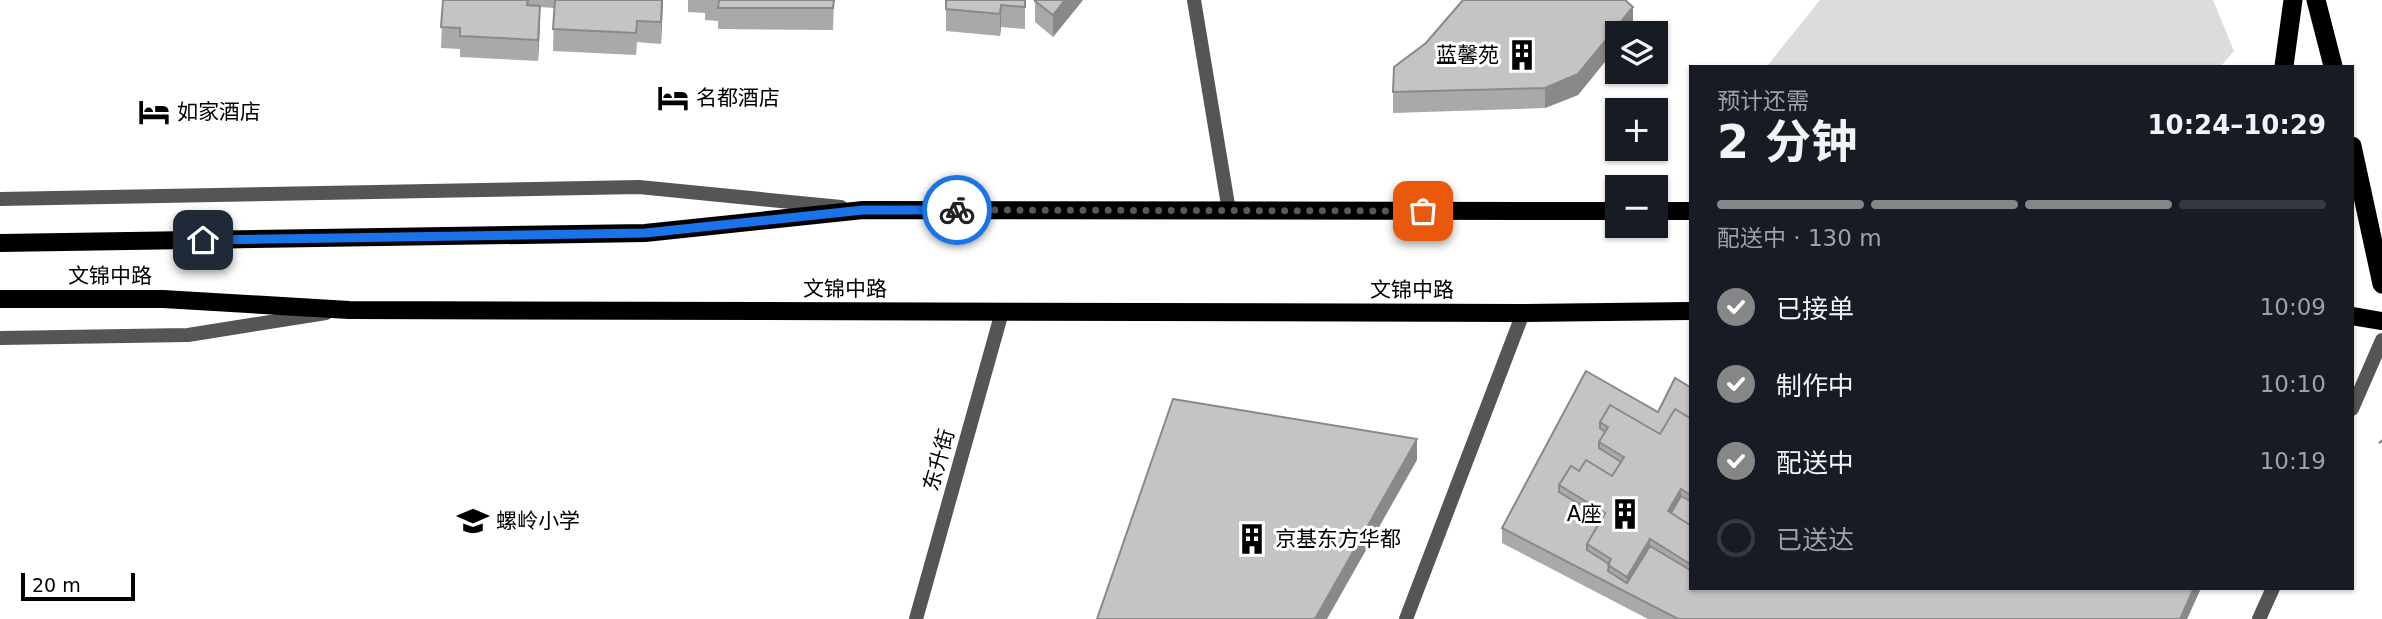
<!DOCTYPE html>
<html lang="zh">
<head>
<meta charset="utf-8">
<style>
  body { margin:0; font-family:"DejaVu Sans","Noto Sans SC",sans-serif; background:#20242c; color:#f1f3f6; height:100vh; display:flex; flex-direction:column; font-size:26px; white-space:nowrap }
  * { box-sizing:border-box; margin:0 }
  p { font-size:23px; color:#9ea1a6 }
  .icon { flex:none; width:38px; height:38px; fill:none; stroke:currentColor; stroke-width:2; stroke-linecap:round; stroke-linejoin:round }
  .map { position:relative; flex:1; overflow:hidden }
  .drawer { position:absolute; left:1689px; top:65px; width:665px; height:525px; display:flex; flex-direction:column; background:#171b24; border-radius:0px; box-shadow:0 2px 5px #0004 }
  .drawer>* { flex:none }
  .buttons { position:absolute; left:1605px; top:21px; display:grid; gap:14px }
  .buttons a { display:grid; place-items:center; width:63px; height:63px; border-radius:0px; background:#171b24; box-shadow:0 2px 5px #0004; font-size:35px }
  .scale { position:absolute; left:21px; bottom:18px; width:114px; box-sizing:border-box; padding-left:7px; border:4px solid #000; border-top:0; font-size:19px; line-height:24px; white-space:nowrap; color:#000; -webkit-text-stroke:5px #fff; paint-order:stroke }
  .pin { position:absolute; display:grid; place-items:center; width:60px; height:60px; color:#fff; margin:-30px; border-radius:14px; box-shadow:0 4px 10px #0006 }
  .courier { position:absolute; display:grid; place-items:center; width:70px; height:70px; margin:-35px; border:5px solid #1a73e8; border-radius:50%; background:#fff; color:#222; box-shadow:0 2px 9px #0007 }
  .summary em { font-style:normal; font-weight:700 }
  .summary div { display:flex; flex-direction:column-reverse }
  .summary { display:flex; align-items:center; justify-content:space-between; height:119px; padding:0 28px }
  h1 { font-size:46px; font-weight:700; line-height:52px }
  .bar { display:grid; grid-template-columns:repeat(4,1fr); gap:10px 7px; align-content:center; height:84px; padding:0 28px }
  .bar i { height:9px; border-radius:5px; background:#363941 }
  .bar .current { background:#858687 }
  .bar p { grid-column:span 4 }
  ol { padding:0 28px; list-style:none }
  li { display:flex; align-items:center; gap:21px; height:77px }
  li p { margin-inline-start:auto }
  li .icon { padding:7px; border-radius:50%; background:#858687; color:#fff; stroke-width:4 }
  li:last-child { color:#9ea1a6 }
  li i { width:38px; height:38px; border:4px solid #363941; border-radius:50% }
  .map>svg:first-child { display:block }
  .green { fill:#dcdcdc }
  .lines { fill:none; stroke-linecap:round; stroke-linejoin:round }
  .path { stroke:#777; stroke-width:4.5; stroke-dasharray:2 3.5; stroke-linecap:butt }
  .service { stroke:#555; stroke-width:14 }
  .minor { stroke:#555; stroke-width:14 }
  .tertiary { stroke:#555; stroke-width:14 }
  .primary { stroke:#000; stroke-width:18 }
  .trunk { stroke:#000; stroke-width:19 }
  .wall { fill:#a9a9a9 }
  .shaded-wall { fill:#898989 }
  .building { fill:#c4c4c4; stroke:#898989; stroke-width:2 }
  .done { stroke:#595959; stroke-width:7; stroke-dasharray:0 12.6 }
  .route { stroke:#1a73e8; stroke-width:9 }
  .labels { text-anchor:middle; stroke-width:6; stroke-linejoin:round; paint-order:stroke }
  .poi-label { font-size:21px; fill:#000; stroke:#fff; text-anchor:start }
  .street-label { font-size:21px; fill:#000; stroke:#fff }
</style>
</head>
<body>
<div class="map">
<svg width="2382" height="619" viewBox="0 0 2382 619">
  <rect width="100%" height="100%" fill="#fff"/>
  <path class="green" d="M1820,0H2213L2234,51L2221,66H1767Z"/>
  <g class="lines">
    <path class="path" d="M2380,441L2382,443"/>
    <path class="service" d="M1194,0L1229,211"/>
    <path class="minor" d="M0,199L639,187L841,207
      M0,338L188,335L326,313
      M916,619L1002,312
      M1406,619L1523,313"/>
    <path class="tertiary" d="M2352,409L2382,340
      M2259,619L2273,588"/>
    <path class="primary" d="M1656,211H1690
      M0,243L645,233L863,210L1617,211
      M0,299H163L349,310L1523,313L1690,311
      M2352,316L2382,321"/>
    <path class="trunk" d="M2316,0L2333,66
      M2284,66L2293,0
      M2352,146L2382,284"/>
  </g>
  <path class="wall" d="M443,0H663L661,44L637,42L636,55L553,51L554,8L540,7L538,61L460,57V49L441,48Z
    M688,0H834L833,30L718,29V21L705,20V13L688,12Z
    M1025,0V29L1001,27L1000,36L946,31V9Z
    M1033,0H1083L1053,37L1035,22V2Z
    M1633,27L1578,95L1545,108L1393,113V92Z
    M1586,371L1658,412L1690,387V588H2201L2187,619H1648L1502,543V528Z"/>
  <path class="shaded-wall" d="M662,0H663L661,44V22Z
    M1065,0H1083L1053,37V15Z
    M1001,5V27L1000,36V14Z
    M540,6V28L538,61V40Z
    M1633,7V27L1628,33H1617V47L1578,95L1545,108V88Z
    M1417,439V460L1327,619H1315Z
    M1681,489V511L1675,522L1668,511Z
    M1650,539V561L1627,592V577Z
    M2194,588H2201L2187,619H2180Z"/>
  <path class="building" d="M443,0H528L527,5L540,6L538,40L460,36V28L441,27Z
    M555,0H662L661,22L637,21L636,33L553,29Z
    M719,0H834L833,8H718Z
    M946,0H1025V7L1001,5L1000,14L946,9Z
    M1035,0H1065L1053,15L1035,1Z
    M1463,0H1625L1633,7L1578,74L1545,88L1393,92L1394,67L1426,43Z
    M1586,371L1658,412L1675,378L1690,387V418L1675,409L1660,434L1610,405L1600,422V428L1605,432L1599,442V448L1621,462L1612,476L1586,460L1579,471L1571,466L1559,485V492L1602,518L1587,544V550L1609,564L1608,571L1627,583L1650,546L1690,570V588H2194L2180,619H1678L1502,528Z
    M1173,399L1417,439L1315,619H1097Z
    M1610,405L1660,434L1675,409L1690,418V495L1681,489L1668,511L1690,525V564L1650,539L1627,577L1608,565L1611,559L1587,544L1605,513L1559,485L1571,466L1579,471L1586,460L1612,476L1624,457L1599,442L1608,427L1600,422Z
    M1681,496L1690,501V525L1671,513Z"/>
  <g class="lines">
    <path class="done" d="M957,210L1423,211"/>
    <path class="route" d="M203,240L645,233L863,210H957"/>
  </g>
  <defs>
    <symbol id="building-bare" viewBox="-9 -9 18 18"><path d="M-4-6H4V6H1V3H-1V6H-4ZM-2.5-4.3h1.7v1.8h-1.7ZM.8-4.3h1.7v1.8H.8ZM-2.5-1h1.7V.8h-1.7ZM.8-1h1.7V.8H.8Z" fill="#000" stroke="#fff" stroke-width="2.5" paint-order="stroke"/></symbol>
    <symbol id="hotel-bare" viewBox="-9 -9 18 18"><path d="M-6-4.5h1.5V1H6V5H4.5V3h-9V5H-6ZM-4 0a1.8 1.8 0 1 1 3.6 0ZM.5 0V-2.5h3Q6-2.5 6 0Z" fill="#000" stroke="#fff" stroke-width="2.5" paint-order="stroke"/></symbol>
    <symbol id="school-bare" viewBox="-9 -9 18 18"><path d="M0-5L7-2L0 1L-7-2ZM-4 1L0 2.5L4 1V4Q0 6-4 4Z" fill="#000" stroke="#fff" stroke-width="2.5" paint-order="stroke"/></symbol>
  </defs>
  <g fill-rule="evenodd">
    <use href="#building-bare" x="1500" y="33" width="44" height="44"/>
    <use href="#hotel-bare" x="651" y="76" width="44" height="44"/>
    <use href="#hotel-bare" x="132" y="90" width="44" height="44"/>
    <use href="#building-bare" x="1603" y="492" width="44" height="44"/>
    <use href="#school-bare" x="451" y="499" width="44" height="44"/>
    <use href="#building-bare" x="1230" y="517" width="44" height="44"/>
  </g>
  <g class="labels">
    <g class="poi-label">
      <text x="1499" y="62" text-anchor="end">蓝馨苑</text>
      <text x="696" y="105">名都酒店</text>
      <text x="177" y="119">如家酒店</text>
      <text x="1602" y="521" text-anchor="end">A座</text>
      <text x="496" y="528">螺岭小学</text>
      <text x="1275" y="546">京基东方华都</text>
    </g>
    <g class="street-label">
      <text x="110" y="283">文锦中路</text>
      <text x="845" y="296">文锦中路</text>
      <text x="1412" y="297">文锦中路</text>
      <text transform="translate(939 460) rotate(-74)" y="7">东升街</text>
    </g>
  </g>
</svg>
<div class="buttons">
<a><svg class="icon" aria-label="layers" viewBox="0 0 24 24"><path d="M12 4l9 5-9 5-9-5zM3 14l9 5 9-5"/></svg></a>
<a>+</a>
<a>−</a>
</div>
<div class="scale">20 m</div>
<div class="pin" style="left:1423px;top:211px;background:#ea580c"><svg class="icon" aria-label="bag" viewBox="0 0 24 24"><path d="M5 8h14l-1 12H6zM9 8a3 3 0 0 1 6 0"/></svg></div>
<div class="pin" style="left:203px;top:240px;background:#1f2937"><svg class="icon" aria-label="home" viewBox="0 0 24 24"><path d="M3 11l9-7 9 7M6 9v11h12V9"/></svg></div>
<div class="courier" style="left:957px;top:210px"><svg class="icon" aria-label="bike" viewBox="0 0 24 24"><circle cx="6" cy="16" r="4"/><circle cx="18" cy="16" r="4"/><path d="M6 16l4-8h5l3 8M10 8l3 8H6M13 5h3"/></svg></div>
<section class="drawer">
<div class="summary"><div><h1>2 分钟</h1><p>预计还需</p></div><em>10:24–10:29</em></div>
<div class="bar"><i class="current"></i><i class="current"></i><i class="current"></i><i></i><p>配送中 · 130 m</p></div>
<ol>
<li><svg class="icon" aria-label="check" viewBox="0 0 24 24"><path d="M5 12l5 5 9-10"/></svg>已接单<p>10:09</p></li>
<li><svg class="icon" aria-label="check" viewBox="0 0 24 24"><path d="M5 12l5 5 9-10"/></svg>制作中<p>10:10</p></li>
<li><svg class="icon" aria-label="check" viewBox="0 0 24 24"><path d="M5 12l5 5 9-10"/></svg>配送中<p>10:19</p></li>
<li><i></i>已送达</li>
</ol>
</section>
</div>
</body>
</html>
